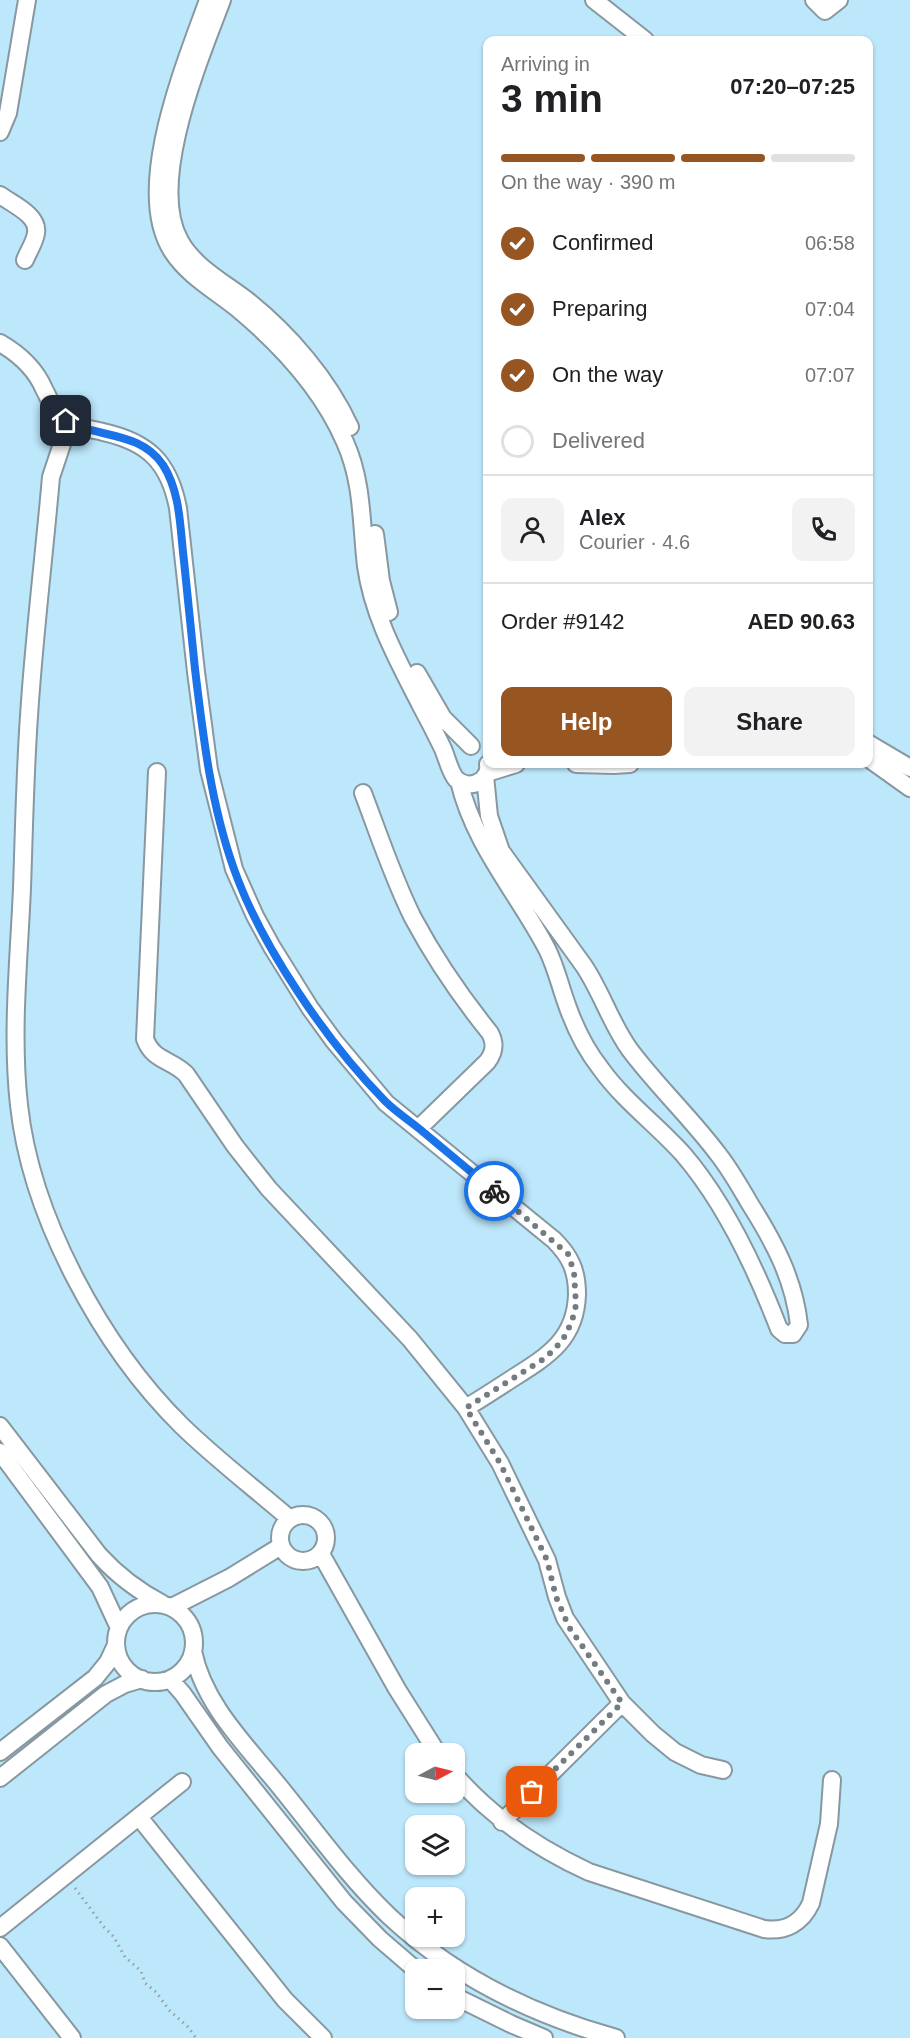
<!DOCTYPE html>
<html lang="en">
<head>
<meta charset="utf-8">
<style>
  body { margin:0; font-family:Helvetica,sans-serif; background:#f2f2f2; color:#202124; height:100vh; display:flex; flex-direction:column; font-size:22px; white-space:nowrap }
  * { box-sizing:border-box; margin:0 }
  p { font-size:20px; color:#757577 }
  .icon { flex:none; width:33px; height:33px; fill:none; stroke:currentColor; stroke-width:2; stroke-linecap:round; stroke-linejoin:round }
  .map { position:relative; flex:1; overflow:hidden }
  .panel { position:absolute; left:483px; top:36px; width:390px; height:732px; display:flex; flex-direction:column; background:#fff; border-radius:12px; box-shadow:0 2px 4px #0004 }
  .panel>* { flex:none }
  .needle { width:39px; rotate:83deg }
  .buttons { position:absolute; left:405px; top:1743px; display:grid; gap:12px }
  .buttons a { display:grid; place-items:center; width:60px; height:60px; border-radius:12px; background:#fff; box-shadow:0 2px 4px #0004; font-size:30px }
  .pin { position:absolute; display:grid; place-items:center; width:51px; height:51px; color:#fff; margin:-26px; border-radius:12px; box-shadow:0 3px 9px #0006 }
  .courier { position:absolute; display:grid; place-items:center; width:60px; height:60px; margin:-30px; border:4px solid #1a73e8; border-radius:50%; background:#fff; color:#222; box-shadow:0 2px 8px #0007 }
  .summary em { font-style:normal; font-weight:700 }
  .summary div { display:flex; flex-direction:column-reverse }
  .summary { display:flex; align-items:center; justify-content:space-between; height:102px; padding:0 18px }
  h1 { font-size:39px; font-weight:700; line-height:45px }
  .bar { display:grid; grid-template-columns:repeat(4,1fr); gap:9px 6px; align-content:center; height:72px; padding:0 18px }
  .bar i { height:8px; border-radius:4px; background:#e0e0e0 }
  .bar .active { background:#965521 }
  .bar p { grid-column:span 4 }
  .line { display:flex; align-items:center; gap:15px; padding:0 18px; border-top:2px solid #e0e0e0 }
  .line div { flex:1 }
  .round { display:grid; place-items:center; flex:none; width:63px; height:63px; border-radius:12px; background:#f2f2f2 }
  ol { padding:0 18px; list-style:none }
  li { display:flex; align-items:center; gap:18px; height:66px }
  li p { margin-inline-start:auto }
  li .icon { padding:6px; border-radius:50%; background:#965521; color:#fff; stroke-width:4 }
  li:last-child { color:#757577 }
  li i { width:33px; height:33px; border:3px solid #e0e0e0; border-radius:50% }
  .primary-button { display:flex; gap:12px; margin-top:auto; padding:12px 18px }
  .primary-button a { flex:1; height:69px; border-radius:12px; background:#965521; color:#fff; font-size:24px; font-weight:700; line-height:69px; text-align:center }
  .primary-button a+a { background:#f2f2f2; color:#202124 }
  .map>svg:first-child { display:block }
  .green { fill:#bde7fb; fill-rule:evenodd }
  .lines { fill:none; stroke-linecap:round; stroke-linejoin:round }
  .minor-casing { stroke:#8798a1; stroke-width:20 }
  .path { stroke:#96a1a5; stroke-width:3; stroke-dasharray:1.5 4.5; stroke-linecap:butt }
  .minor { stroke:#fff; stroke-width:16 }
  .done { stroke:#737d81; stroke-width:6; stroke-dasharray:0 10.8 }
  .route { stroke:#1a73e8; stroke-width:8 }
</style>
</head>
<body>
<div class="map">
<svg width="910" height="2038" viewBox="0 0 910 2038">
  <rect width="100%" height="100%" fill="#edf9fe"/>
  <path class="green" d="M0,0H910V2038H0ZM488,40H868V764H488ZM416,1754H454V1792H416ZM416,1826H454V1864H416ZM416,1898H454V1936H416ZM416,1970H454V2008H416Z"/>
  <g class="lines">
    <defs>
      <path id="minor" d="M208,0C186,62 132,189 172,251C188,276 216,291 238,309C281,345 323,391 345,442C363,482 361,523 366,566C373,616 397,659 420,704C428,719 436,734 443,749C447,758 450,772 456,779C463,786 474,786 482,780C487,776 489,770 488,764
        M222,0C200,59 147,182 180,241C194,267 225,283 248,301C289,334 328,379 350,427
        M594,0L645,40
        M814,0L825,11L839,0
        M0,132L8,113L27,0
        M0,195C12,204 39,215 36,233C35,242 28,252 25,260
        M0,343C19,354 35,368 44,389C49,398 52,408 60,416C72,428 88,428 103,432C148,442 169,462 178,508L196,672L209,770L234,869L255,916L272,947L310,1008L334,1041L386,1103L554,1240C570,1256 577,1270 577,1294C576,1339 548,1356 513,1378C498,1388 482,1398 466,1408
        M72,425L63,441L51,477C44,557 34,637 29,716C25,773 24,831 22,888C19,959 11,1033 19,1105C31,1217 102,1347 182,1426C216,1459 254,1488 290,1519
        M375,534L381,581L389,612
        M417,673L443,718L471,746
        M868,743L910,768
        M868,758L910,788
        M576,764L614,765L630,764
        M157,772L145,1039C153,1061 171,1059 186,1074L235,1146L269,1189L410,1339L466,1408L500,1463L547,1560L557,1597L565,1618L622,1703L653,1734L675,1752L701,1765L723,1770
        M487,773L516,764
        M459,781C474,845 517,892 547,949C556,967 560,986 567,1005C575,1028 586,1050 601,1069C624,1101 657,1125 683,1154C725,1203 756,1269 779,1329L785,1334H793L799,1325C794,1279 774,1242 750,1204C740,1187 730,1169 718,1154C691,1118 657,1086 630,1050C611,1024 602,993 584,966L501,851L489,816L485,776
        M363,793C379,835 393,878 413,918C435,959 461,997 490,1033C496,1044 494,1053 487,1062L419,1128
        M0,1426L99,1555C118,1576 138,1591 163,1604
        M0,1452L100,1587L119,1628
        M280 1538a23 23 0 1 1 46 0a23 23 0 1 1-46 0Z
        M321,1554L397,1689L438,1754
        M116 1643a39 39 0 1 1 78 0a39 39 0 1 1-78 0Z
        M172,1607L229,1578L281,1546
        M193,1651C203,1702 243,1742 275,1781C312,1826 347,1876 389,1916C453,1976 533,2015 616,2038
        M170,1679L183,1694L220,1747L344,1902L380,1939L416,1970
        M0,1752L95,1678L108,1662L116,1645
        M454,1774C492,1818 537,1848 589,1872L764,1929C785,1932 802,1923 811,1903L829,1824L832,1780
        M0,1778L106,1694L125,1684L142,1679
        M139,1817L285,2000L323,2038
        M502,1822L622,1703
        M0,1928L182,1782
        M0,1946L72,2038
        M454,1996L511,2024L544,2038"/>
    </defs>
    <use href="#minor" class="minor-casing"/>
    <path class="path" d="M75,1888L104,1927L114,1937L125,1957L141,1971L145,1983L156,1992L169,2010L188,2027L196,2038"/>
    <use href="#minor" class="minor"/>
  </g>
  <g class="lines">
    <path class="done" d="M494,1191L568,1254L574,1272L576,1305L572,1321L565,1336L555,1349L542,1360L466,1408L500,1463L547,1560L556,1597L569,1627L622,1703L532,1792"/>
    <path class="route" d="M66,421C98,438 140,431 163,465C181,493 180,530 184,561C188,597 191,633 195,669C203,736 211,805 234,869C261,946 327,1042 385,1101C396,1112 410,1121 422,1131C446,1151 470,1171 494,1191"/>
  </g>
</svg>
<div class="buttons">
<a><svg class="needle" viewBox="-14 -14 28 28"><path d="M0-13l5 13h-10z" fill="#e53935"/><path d="M0 13l5-13h-10z" fill="#757577"/></svg></a>
<a><svg class="icon" aria-label="layers" viewBox="0 0 24 24"><path d="M12 4l9 5-9 5-9-5zM3 14l9 5 9-5"/></svg></a>
<a>+</a>
<a>−</a>
</div>
<div class="pin" style="left:532px;top:1792px;background:#ea580c"><svg class="icon" aria-label="bag" viewBox="0 0 24 24"><path d="M5 8h14l-1 12H6zM9 8a3 3 0 0 1 6 0"/></svg></div>
<div class="pin" style="left:66px;top:421px;background:#1f2937"><svg class="icon" aria-label="home" viewBox="0 0 24 24"><path d="M3 11l9-7 9 7M6 9v11h12V9"/></svg></div>
<div class="courier" style="left:494px;top:1191px"><svg class="icon" aria-label="bike" viewBox="0 0 24 24"><circle cx="6" cy="16" r="4"/><circle cx="18" cy="16" r="4"/><path d="M6 16l4-8h5l3 8M10 8l3 8H6M13 5h3"/></svg></div>
<section class="panel">
<div class="summary"><div><h1>3 min</h1><p>Arriving in</p></div><em>07:20–07:25</em></div>
<div class="bar"><i class="active"></i><i class="active"></i><i class="active"></i><i></i><p>On the way · 390 m</p></div>
<ol>
<li><svg class="icon" aria-label="check" viewBox="0 0 24 24"><path d="M5 12l5 5 9-10"/></svg>Confirmed<p>06:58</p></li>
<li><svg class="icon" aria-label="check" viewBox="0 0 24 24"><path d="M5 12l5 5 9-10"/></svg>Preparing<p>07:04</p></li>
<li><svg class="icon" aria-label="check" viewBox="0 0 24 24"><path d="M5 12l5 5 9-10"/></svg>On the way<p>07:07</p></li>
<li><i></i>Delivered</li>
</ol>
<div class="line" style="height:108px"><a class="round"><svg class="icon" aria-label="person" viewBox="0 0 24 24"><circle cx="12" cy="8" r="4"/><path d="M4 21q1-7 8-7t8 7"/></svg></a><div><b>Alex</b><p>Courier · 4.6</p></div><a class="round"><svg class="icon" aria-label="phone" viewBox="0 0 24 24"><path d="M5 4h4l2 5-3 2q2 4 5 5l2-3 5 2v4C11 20 4 13 5 4z"/></svg></a></div>
<div class="line" style="height:78px"><div>Order #9142</div><b>AED 90.63</b></div>
<div class="primary-button"><a>Help</a><a>Share</a></div>
</section>
</div>
</body>
</html>
